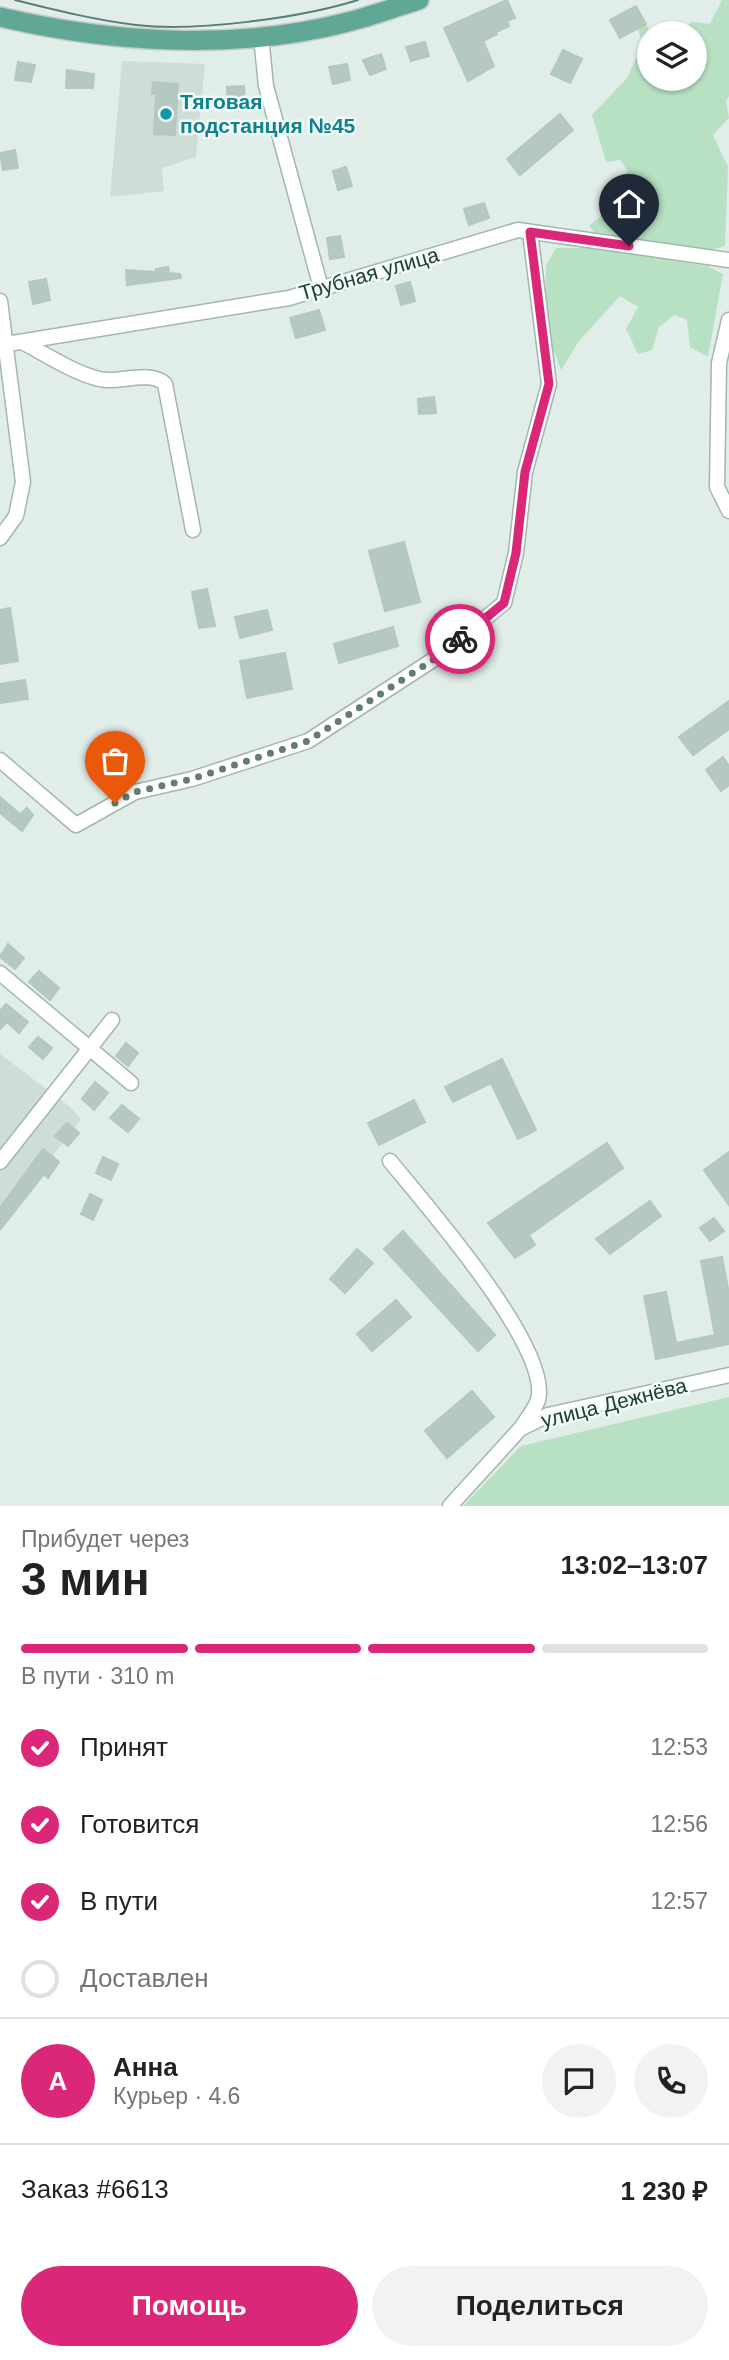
<!DOCTYPE html>
<html lang="ru">
<head>
<meta charset="utf-8">
<style>
  body { margin:0; font-family:Arial,sans-serif; background:#f2f2f2; color:#222; height:100vh; display:flex; flex-direction:column; font-size:26px; white-space:nowrap }
  * { box-sizing:border-box; margin:0 }
  p { font-size:23px; color:#767676 }
  .icon { flex:none; width:38px; height:38px; fill:none; stroke:currentColor; stroke-width:2; stroke-linecap:round; stroke-linejoin:round }
  .map { position:relative; height:1506px; overflow:hidden }
  .sheet { display:flex; flex-direction:column; background:#fff; flex:1 }
  .sheet>* { flex:none }
  .buttons { position:absolute; left:637px; top:21px; display:grid; gap:14px }
  .buttons a { display:grid; place-items:center; width:70px; height:70px; border-radius:50%; background:#fff; box-shadow:0 2px 5px #0004; font-size:35px }
  .pin { position:absolute; display:grid; place-items:center; width:60px; height:60px; color:#fff; margin:-72px -30px; border-radius:50% 50% 50% 0; rotate:-45deg; box-shadow:0 0 7px #0007 }
  .pin .icon { rotate:45deg }
  .courier { position:absolute; display:grid; place-items:center; width:70px; height:70px; margin:-35px; border:5px solid #db2777; border-radius:50%; background:#fff; color:#222; box-shadow:0 2px 9px #0007 }
  .overview em { font-style:normal; font-weight:700 }
  .overview div { display:flex; flex-direction:column-reverse }
  .overview { display:flex; align-items:center; justify-content:space-between; height:119px; padding:0 21px }
  h1 { font-size:46px; font-weight:700; line-height:52px }
  .bar { display:grid; grid-template-columns:repeat(4,1fr); gap:10px 7px; align-content:center; height:84px; padding:0 21px }
  .bar i { height:9px; border-radius:5px; background:#e0e0e0 }
  .bar .current { background:#db2777 }
  .bar p { grid-column:span 4 }
  .line { display:flex; align-items:center; gap:18px; padding:0 21px; border-top:2px solid #e0e0e0 }
  .line div { flex:1 }
  .round { display:grid; place-items:center; flex:none; width:74px; height:74px; border-radius:37px; background:#f2f2f2 }
  ol { padding:0 21px; list-style:none }
  li { display:flex; align-items:center; gap:21px; height:77px }
  li p { margin-inline-start:auto }
  li .icon { padding:7px; border-radius:50%; background:#db2777; color:#fff; stroke-width:4 }
  li:last-child { color:#767676 }
  li i { width:38px; height:38px; border:4px solid #e0e0e0; border-radius:50% }
  .action { display:flex; gap:14px; margin-top:auto; padding:14px 21px }
  .action a { flex:1; height:80px; border-radius:42px; background:#db2777; color:#fff; font-size:28px; font-weight:700; line-height:80px; text-align:center }
  .action a+a { background:#f2f2f2; color:#222 }
  .map>svg:first-child { display:block }
  .built { fill:#cfddd7 }
  .green { fill:#b7e1c2 }
  .building { fill:#b6c9c1; stroke:#b3c8bf; stroke-width:2 }
  .lines { fill:none; stroke-linecap:round; stroke-linejoin:round }
  .minor-casing { stroke:#a3b6af; stroke-width:17 }
  .major-casing { stroke:#c0cac7; stroke-width:22 }
  .minor { stroke:#fff; stroke-width:14 }
  .major { stroke:#60a895; stroke-width:19 }
  .tram { stroke:#5a7c72; stroke-width:2 }
  .done { stroke:#637d75; stroke-width:7; stroke-dasharray:0 12.6 }
  .route { stroke:#db2777; stroke-width:9 }
  .culture-dot { fill:#0f9aa8; stroke:#f2f9f6; stroke-width:2.5 }
  .labels { text-anchor:middle; stroke-width:5; stroke-linejoin:round; paint-order:stroke }
  .culture-label { font-size:21px; font-weight:bold; fill:#0d838f; stroke:#f2f9f6; text-anchor:start }
  .street-label { font-size:21px; fill:#1f4037; stroke:#f2f9f6 }
</style>
</head>
<body>
<div class="map">
<svg width="729" height="1506" viewBox="0 0 729 1506">
  <rect width="100%" height="100%" fill="#e1ede8"/>
  <path class="built" d="M122,61L205,64L196,157L162,168L164,191L110,197Z
    M0,1054L69,1106L81,1119L0,1224Z"/>
  <path class="green" d="M722,0H729V96L726,101L729,118L713,135L728,167L725,246L710,250L594,232L589,226L603,214L608,194L628,171L620,160L606,162L592,115L627,78L636,58L649,53C642,40 633,28 640,14L651,33L649,79H695V33H679L692,22L710,24Z
    M556,248H596L707,266L723,274L708,357L690,347L687,320L674,315L659,327L652,350L638,354L626,329L638,307L620,296L579,341L561,370L545,328L546,265Z
    M729,1397V1506H463L521,1446Z"/>
  <path class="building" d="M507,0L515,18L507,21L509,26L496,32L497,34L483,41L494,66L468,81L444,28Z
    M636,6L646,24L620,38L610,20Z
    M425,42L429,56L411,61L406,47Z
    M563,50L582,59L570,83L551,74Z
    M381,54L386,69L370,75L363,60Z
    M18,62L35,65L31,82L15,80Z
    M347,64L350,80L333,84L329,67Z
    M67,70L94,74L93,88H66Z
    M153,82L178,84L175,135L154,134L156,94H152Z
    M244,86L245,104H228L227,87Z
    M560,114L573,130L520,175L507,159Z
    M15,150L18,168L3,170L0,153Z
    M346,167L352,186L338,190L333,171Z
    M484,203L489,218L469,225L464,209Z
    M340,236L344,257L330,259L327,238Z
    M168,267L169,273L180,274L181,278L127,285L126,270L156,272V269Z
    M46,279L50,300L33,304L29,282Z
    M410,282L415,301L401,305L396,286Z
    M319,310L325,330L296,338L290,318Z
    M434,397L436,413L419,414L418,399Z
    M404,542L420,602L385,611L369,551Z
    M207,589L215,626L199,628L192,592Z
    M10,608L18,661L0,664V610Z
    M267,610L272,630L240,638L235,617Z
    M393,627L398,646L339,663L334,644Z
    M285,653L292,689L247,698L240,661Z
    M25,680L28,699L0,703V684Z
    M729,701V729L693,755L679,737Z
    M723,757L729,766V785L721,791L706,770Z
    M0,797L20,814L27,808L33,815L22,831L0,813Z
    M8,944L24,958L15,969L0,957Z
    M39,971L59,988L50,1000L29,982Z
    M6,1004L28,1022L19,1033L7,1022L0,1029V1011Z
    M38,1037L52,1048L43,1059L29,1047Z
    M126,1043L138,1053L128,1066L116,1056Z
    M502,1059L536,1130L518,1139L491,1083L453,1102L445,1087Z
    M95,1082L108,1093L94,1110L82,1099Z
    M414,1100L425,1122L379,1145L368,1123Z
    M122,1105L139,1119L128,1132L110,1118Z
    M67,1123L79,1133L68,1146L55,1136Z
    M607,1143L623,1168L529,1235L535,1245L515,1258L488,1223Z
    M43,1149L59,1162L48,1178L44,1174L0,1230V1208Z
    M729,1152V1205L704,1170Z
    M103,1157L118,1164L111,1180L96,1173Z
    M90,1194L102,1200L93,1220L81,1214Z
    M650,1201L661,1216L610,1254L596,1239Z
    M714,1218L724,1231L710,1241L700,1228Z
    M403,1231L495,1335L478,1351L384,1249Z
    M357,1249L373,1263L345,1293L330,1279Z
    M722,1257L729,1294V1344L656,1359L644,1296L666,1292L676,1343L715,1335L701,1261Z
    M396,1300L411,1317L372,1351L357,1334Z
    M472,1391L494,1417L447,1458L425,1431Z"/>
  <g class="lines">
    <defs>
      <path id="minor" d="M261,36L266,86L321,288
        M0,301L23,482L16,516L0,538
        M729,320L719,363L717,487L729,511
        M22,342C44,353 83,379 107,380C124,381 153,371 165,384L193,530
        M7,344L289,298L518,230L729,260
        M0,760L76,825L135,792L192,779L308,741L439,656L504,603L516,553L525,472L549,384L530,232
        M0,973L131,1083
        M390,1161C424,1203 552,1348 538,1400C535,1409 526,1420 521,1428
        M0,1162L112,1020
        M450,1506L520,1429L548,1415L729,1375"/>
      <path id="major" d="M0,17C111,43 236,51 348,22C372,16 396,7 419,0"/>
    </defs>
    <use href="#minor" class="minor-casing"/>
    <use href="#major" class="major-casing"/>
    <use href="#minor" class="minor"/>
    <use href="#major" class="major"/>
    <path class="tram" d="M15,0C55,10 95,20 136,25C196,32 300,18 358,0"/>
  </g>
  <g class="lines">
    <path class="done" d="M115,803L135,792L192,779L308,741L439,656L460,639"/>
    <path class="route" d="M460,639L504,603L516,553L525,472L549,384L530,232L629,246"/>
  </g>
  <circle class="culture-dot" cx="166" cy="114" r="7"/>
  <g class="labels">
    <g class="culture-label">
      <text x="180" y="109">Тяговая<tspan x="180" dy="24">подстанция №45</tspan></text>
    </g>
    <g class="street-label">
      <text transform="translate(369 274) rotate(-16)" y="7">Трубная улица</text>
      <text transform="translate(614 1403) rotate(-14)" y="7">улица Дежнёва</text>
    </g>
  </g>
</svg>
<div class="buttons">
<a><svg class="icon" aria-label="layers" viewBox="0 0 24 24"><path d="M12 4l9 5-9 5-9-5zM3 14l9 5 9-5"/></svg></a>
</div>
<div class="pin" style="left:115px;top:803px;background:#ea580c"><svg class="icon" aria-label="bag" viewBox="0 0 24 24"><path d="M5 8h14l-1 12H6zM9 8a3 3 0 0 1 6 0"/></svg></div>
<div class="pin" style="left:629px;top:246px;background:#1f2937"><svg class="icon" aria-label="home" viewBox="0 0 24 24"><path d="M3 11l9-7 9 7M6 9v11h12V9"/></svg></div>
<div class="courier" style="left:460px;top:639px"><svg class="icon" aria-label="bike" viewBox="0 0 24 24"><circle cx="6" cy="16" r="4"/><circle cx="18" cy="16" r="4"/><path d="M6 16l4-8h5l3 8M10 8l3 8H6M13 5h3"/></svg></div>
</div>
<section class="sheet">
<div class="overview"><div><h1>3 мин</h1><p>Прибудет через</p></div><em>13:02–13:07</em></div>
<div class="bar"><i class="current"></i><i class="current"></i><i class="current"></i><i></i><p>В пути · 310 m</p></div>
<ol>
<li><svg class="icon" aria-label="check" viewBox="0 0 24 24"><path d="M5 12l5 5 9-10"/></svg>Принят<p>12:53</p></li>
<li><svg class="icon" aria-label="check" viewBox="0 0 24 24"><path d="M5 12l5 5 9-10"/></svg>Готовится<p>12:56</p></li>
<li><svg class="icon" aria-label="check" viewBox="0 0 24 24"><path d="M5 12l5 5 9-10"/></svg>В пути<p>12:57</p></li>
<li><i></i>Доставлен</li>
</ol>
<div class="line" style="height:126px"><b class="round" style="background:#db2777;color:#fff">А</b><div><b>Анна</b><p>Курьер · 4.6</p></div><a class="round"><svg class="icon" aria-label="chat" viewBox="0 0 24 24"><path d="M4 5h16v11H9l-5 4z"/></svg></a><a class="round"><svg class="icon" aria-label="phone" viewBox="0 0 24 24"><path d="M5 4h4l2 5-3 2q2 4 5 5l2-3 5 2v4C11 20 4 13 5 4z"/></svg></a></div>
<div class="line" style="height:91px"><div>Заказ #6613</div><b>1 230 ₽</b></div>
<div class="action"><a>Помощь</a><a>Поделиться</a></div>
</section>
</body>
</html>
